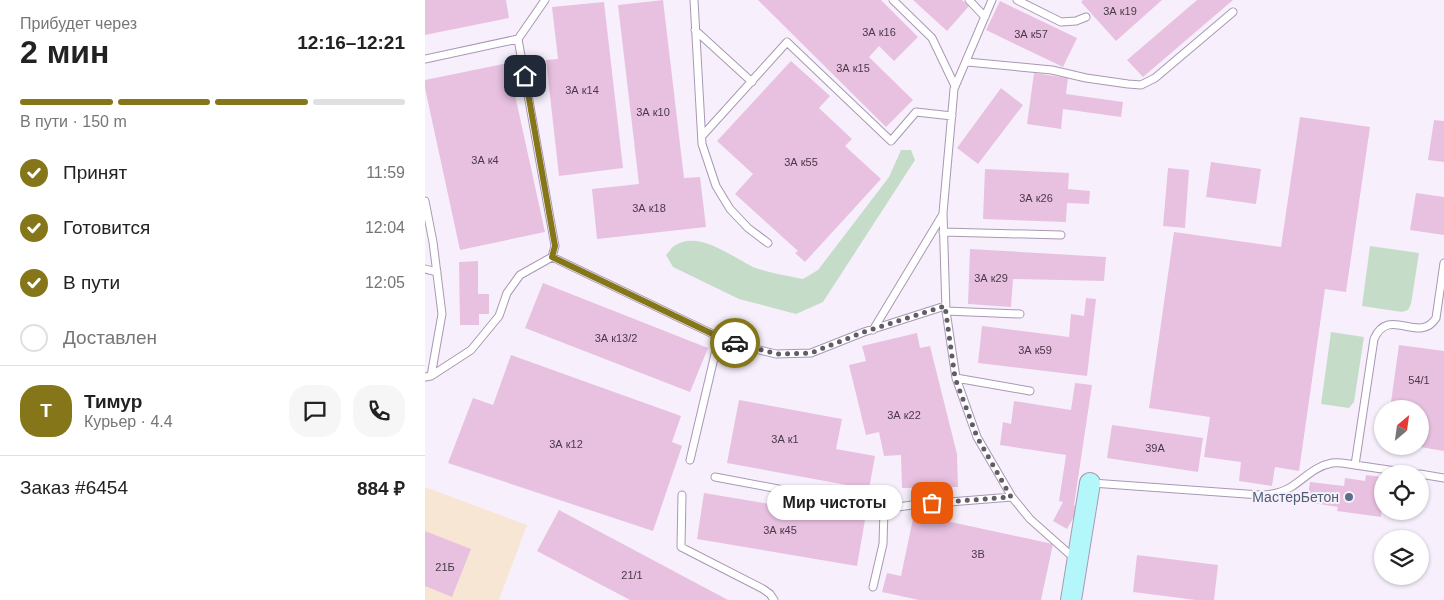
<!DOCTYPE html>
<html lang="ru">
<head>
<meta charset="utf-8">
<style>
  body { margin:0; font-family:Arial,sans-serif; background:#f6f6f6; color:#222; height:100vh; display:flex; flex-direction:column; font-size:19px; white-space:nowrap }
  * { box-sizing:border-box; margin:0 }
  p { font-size:16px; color:#767676 }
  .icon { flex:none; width:28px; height:28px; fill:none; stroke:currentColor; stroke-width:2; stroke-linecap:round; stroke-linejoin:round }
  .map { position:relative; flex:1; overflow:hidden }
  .sheet { display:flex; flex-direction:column; background:#fff; width:425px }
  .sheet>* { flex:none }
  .needle { width:32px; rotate:29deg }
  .tools { position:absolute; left:949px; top:400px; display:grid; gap:10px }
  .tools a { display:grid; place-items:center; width:55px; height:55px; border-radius:50%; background:#fff; box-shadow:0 1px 4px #0004; font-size:25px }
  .pin { position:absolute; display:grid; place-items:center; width:42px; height:42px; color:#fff; margin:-21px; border-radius:10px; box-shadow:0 2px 8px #0006 }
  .courier { position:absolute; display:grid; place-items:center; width:50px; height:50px; margin:-25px; border:4px solid #85761a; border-radius:50%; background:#fff; color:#222; box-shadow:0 1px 6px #0007 }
  .bubble { position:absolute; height:35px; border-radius:18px; background:#fff; box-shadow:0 1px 4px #0004; font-size:16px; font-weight:700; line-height:35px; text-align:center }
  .headline em { font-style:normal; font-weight:700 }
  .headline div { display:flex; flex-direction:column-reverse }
  .headline { display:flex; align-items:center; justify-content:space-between; height:85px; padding:0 20px }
  h1 { font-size:32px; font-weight:700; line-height:38px }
  .bar { display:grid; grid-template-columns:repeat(4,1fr); gap:8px 5px; align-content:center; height:60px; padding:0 20px }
  .bar i { height:6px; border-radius:4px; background:#e0e0e0 }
  .bar .on { background:#85761a }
  .bar p { grid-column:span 4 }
  .line { display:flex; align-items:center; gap:12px; padding:0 20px; border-top:1px solid #e0e0e0 }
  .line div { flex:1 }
  .round { display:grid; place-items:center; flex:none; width:52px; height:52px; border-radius:20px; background:#f6f6f6 }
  ol { padding:0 20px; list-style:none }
  li { display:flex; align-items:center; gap:15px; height:55px }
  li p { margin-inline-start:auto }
  li .icon { padding:5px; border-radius:50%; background:#85761a; color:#fff; stroke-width:4 }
  li:last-child { color:#767676 }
  li i { width:28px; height:28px; border:2px solid #e0e0e0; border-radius:50% }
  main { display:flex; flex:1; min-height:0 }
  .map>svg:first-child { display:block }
  .commercial { fill:#f8e6d5 }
  .green { fill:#c5ddc8 }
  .building { fill:#e8c1e0 }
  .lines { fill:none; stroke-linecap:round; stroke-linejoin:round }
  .lane-casing { stroke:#a998b4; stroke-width:9 }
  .secondary-casing { stroke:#a998b4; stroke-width:22 }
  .lane { stroke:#fff; stroke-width:7 }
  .secondary { stroke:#b4f7fa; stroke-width:20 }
  .done { stroke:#625c66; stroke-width:5; stroke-dasharray:0 9 }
  .route { stroke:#85761a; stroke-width:6 }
  .service-dot { fill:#5c6f8a; stroke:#f7f0fc; stroke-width:2 }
  .labels { text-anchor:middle; stroke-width:4; stroke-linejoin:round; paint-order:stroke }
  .number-label { font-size:11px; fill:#483948 }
  .service-label { font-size:14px; fill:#4e5e75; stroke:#f7f0fc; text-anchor:end }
</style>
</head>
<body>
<main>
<section class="sheet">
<div class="headline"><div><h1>2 мин</h1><p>Прибудет через</p></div><em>12:16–12:21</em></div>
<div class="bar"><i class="on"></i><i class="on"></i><i class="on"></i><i></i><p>В пути · 150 m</p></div>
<ol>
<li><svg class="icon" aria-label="check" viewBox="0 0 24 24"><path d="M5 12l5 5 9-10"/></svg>Принят<p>11:59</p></li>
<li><svg class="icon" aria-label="check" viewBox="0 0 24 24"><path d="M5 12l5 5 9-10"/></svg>Готовится<p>12:04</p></li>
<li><svg class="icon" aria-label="check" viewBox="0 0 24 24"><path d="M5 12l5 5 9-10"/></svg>В пути<p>12:05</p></li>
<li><i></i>Доставлен</li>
</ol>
<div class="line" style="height:90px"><b class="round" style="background:#85761a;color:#fff">Т</b><div><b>Тимур</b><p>Курьер · 4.4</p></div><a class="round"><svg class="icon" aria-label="chat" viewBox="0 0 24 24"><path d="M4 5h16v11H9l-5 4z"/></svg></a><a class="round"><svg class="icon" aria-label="phone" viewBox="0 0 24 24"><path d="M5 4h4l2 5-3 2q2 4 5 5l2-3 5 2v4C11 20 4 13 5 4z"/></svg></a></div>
<div class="line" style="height:65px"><div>Заказ #6454</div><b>884 ₽</b></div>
</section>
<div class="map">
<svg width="1019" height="600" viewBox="0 0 1019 600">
  <rect width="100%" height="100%" fill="#f7f0fc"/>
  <path class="commercial" d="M0,487L102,525L74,600H0Z"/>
  <path class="green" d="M476,150H486L490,160L398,302L371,314L314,299L248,267L241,255C244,252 246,248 249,246C273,229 307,257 328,267C344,273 362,276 378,279L393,270L464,177Z
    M945,246L994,253L986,304L983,310L977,312L937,306Z
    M906,332L939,337L929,402L924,408L896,404Z"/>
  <path class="building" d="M0,0H81L84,18L0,35Z
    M238,0L259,178L275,177L281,227L172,239L167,189L214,184L193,5Z
    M333,0H456L493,37L469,61L454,46L444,57L488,100L461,127Z
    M488,0H537L544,6L522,31Z
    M658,0H737L691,41L656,2Z
    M772,0H808L718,77L702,60Z
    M575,1L652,38L638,67L561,30Z
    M179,2L198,168L134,176L121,60L133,59L127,7Z
    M366,61L405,96L394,108L427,139L420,146L456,179L380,262L370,253L373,251L310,194L328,174L292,141Z
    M83,63L120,232L35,250L0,88V80Z
    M609,73L643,78L641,94L698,102L696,117L638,109L636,129L602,124Z
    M576,88L598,105L553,164L532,148Z
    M875,117L945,127L921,292L900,289L874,471L850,467L847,486L814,481L816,462L779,457L785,417L724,408L749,232L856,247Z
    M1009,120L1019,121V162L1003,160Z
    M786,162L836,169L831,204L781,197Z
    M743,168L764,170L760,228L738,226Z
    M560,169L644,173L643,189L665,191L664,204L642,203L641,222L558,219Z
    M991,193L1019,197V235L985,230Z
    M545,249L681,257L679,281L588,279L586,307L543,304Z
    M53,261V294H64V314H54V325H35L34,262Z
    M118,283L283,348L265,392L100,328Z
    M661,298L671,299L662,376L553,363L557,326L644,337L646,314L659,316Z
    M492,333L495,348L505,346L532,454L533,487L477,488L476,455L459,456L454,432L441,435L424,365L441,361L437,346Z
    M974,345L1019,351V451L995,447V409H965Z
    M86,355L256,416L247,442L257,446L228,531L23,463L48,398L68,405Z
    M650,383L667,385L649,505L654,508L642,529L628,521L638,502L634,501L641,455L575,445L578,422L586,424L589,401L646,410Z
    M314,400L417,419L411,449L450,456L444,489L302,463Z
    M687,425L778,438L773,472L682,458Z
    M941,475L958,477L956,517L912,511L913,507L882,502L885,482L919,486L920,478L940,481Z
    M279,493L440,520L432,566L272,539Z
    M134,510L303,600H205L112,551Z
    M489,514L628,544L616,600H494L457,592L462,573L476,576Z
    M0,531L46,549L27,597L0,586Z
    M712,555L793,565L789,600H771L708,592Z"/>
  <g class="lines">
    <defs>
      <path id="lane" d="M120,0L93,39L130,246L127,257
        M269,0L277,144L291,186L305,209L323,228L343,243
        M468,0L507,38L530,86
        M544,0L560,17
        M567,0L529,89L518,213L521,311L531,378L552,437L587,497L605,519L650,559
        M592,0L636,22L651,21L661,17
        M270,30L327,82
        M0,59L93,39
        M542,62L627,70L661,78L703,84L716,85L730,78L808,12
        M278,135L362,42L466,141L491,112L527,116
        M0,201L8,242L17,314L6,376
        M518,232L636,235
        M0,269L12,272
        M521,311L595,314
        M448,330L518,214
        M0,377L6,376L46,350L74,316L82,293L95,275L127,257L294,337L314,345L351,354L386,353L439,332L520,306
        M531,378L605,391
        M265,460L294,337
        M930,465L991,474
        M995,474L1019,478
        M290,477L459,509L487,505L587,497
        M667,483L835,495C846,495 856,493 866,487C879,479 890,466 907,463C915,462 922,464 930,465L949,339C964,305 994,345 1011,318L1019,263
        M257,495L256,547L338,589L345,594L349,600
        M448,587L458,544L459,509"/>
      <path id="secondary" d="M646,600L665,483"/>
    </defs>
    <use href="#lane" class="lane-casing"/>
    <use href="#secondary" class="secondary-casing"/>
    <use href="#lane" class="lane"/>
    <use href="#secondary" class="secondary"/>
  </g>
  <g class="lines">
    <path class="done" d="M310,343L352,354L386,353L439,332L520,306L530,378L552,437L586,497L507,503"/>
    <path class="route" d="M100,76L130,246L127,257L294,337L310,343"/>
  </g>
  <circle class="service-dot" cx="924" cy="497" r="5"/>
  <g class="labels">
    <g class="number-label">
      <text x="695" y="15">3А к19</text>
      <text x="454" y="36">3А к16</text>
      <text x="606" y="38">3А к57</text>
      <text x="428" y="72">3А к15</text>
      <text x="157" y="94">3А к14</text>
      <text x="228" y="116">3А к10</text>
      <text x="60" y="164">3А к4</text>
      <text x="376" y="166">3А к55</text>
      <text x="611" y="202">3А к26</text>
      <text x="224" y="212">3А к18</text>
      <text x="566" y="282">3А к29</text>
      <text x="191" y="342">3А к13/2</text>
      <text x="610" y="354">3А к59</text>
      <text x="994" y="384">54/1</text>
      <text x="479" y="419">3А к22</text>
      <text x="360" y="443">3А к1</text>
      <text x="141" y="448">3А к12</text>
      <text x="730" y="452">39А</text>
      <text x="355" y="534">3А к45</text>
      <text x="553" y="558">3В</text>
      <text x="20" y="571">21Б</text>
      <text x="207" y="579">21/1</text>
    </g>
    <g class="service-label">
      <text x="914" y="502">МастерБетон</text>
    </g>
  </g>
</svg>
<div class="tools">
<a><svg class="needle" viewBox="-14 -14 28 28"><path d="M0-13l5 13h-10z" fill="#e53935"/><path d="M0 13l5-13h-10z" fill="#767676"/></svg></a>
<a><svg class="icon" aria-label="locate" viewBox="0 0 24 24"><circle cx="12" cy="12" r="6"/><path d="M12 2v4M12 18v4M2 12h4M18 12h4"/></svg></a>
<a><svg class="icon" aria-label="layers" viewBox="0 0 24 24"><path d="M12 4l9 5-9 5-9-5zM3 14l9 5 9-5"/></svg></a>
</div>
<div class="pin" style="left:507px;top:503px;background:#ea580c"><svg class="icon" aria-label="bag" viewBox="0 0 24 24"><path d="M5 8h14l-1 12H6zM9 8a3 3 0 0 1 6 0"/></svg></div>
<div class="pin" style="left:100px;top:76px;background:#1f2937"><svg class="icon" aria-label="home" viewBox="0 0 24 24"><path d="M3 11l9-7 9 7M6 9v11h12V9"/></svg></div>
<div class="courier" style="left:310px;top:343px"><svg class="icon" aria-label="car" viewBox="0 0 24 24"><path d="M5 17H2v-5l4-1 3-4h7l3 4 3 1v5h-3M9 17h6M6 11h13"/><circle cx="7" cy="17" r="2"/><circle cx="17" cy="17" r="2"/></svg></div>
<div class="bubble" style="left:342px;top:485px;width:135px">Мир чистоты</div>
</div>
</main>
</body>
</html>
